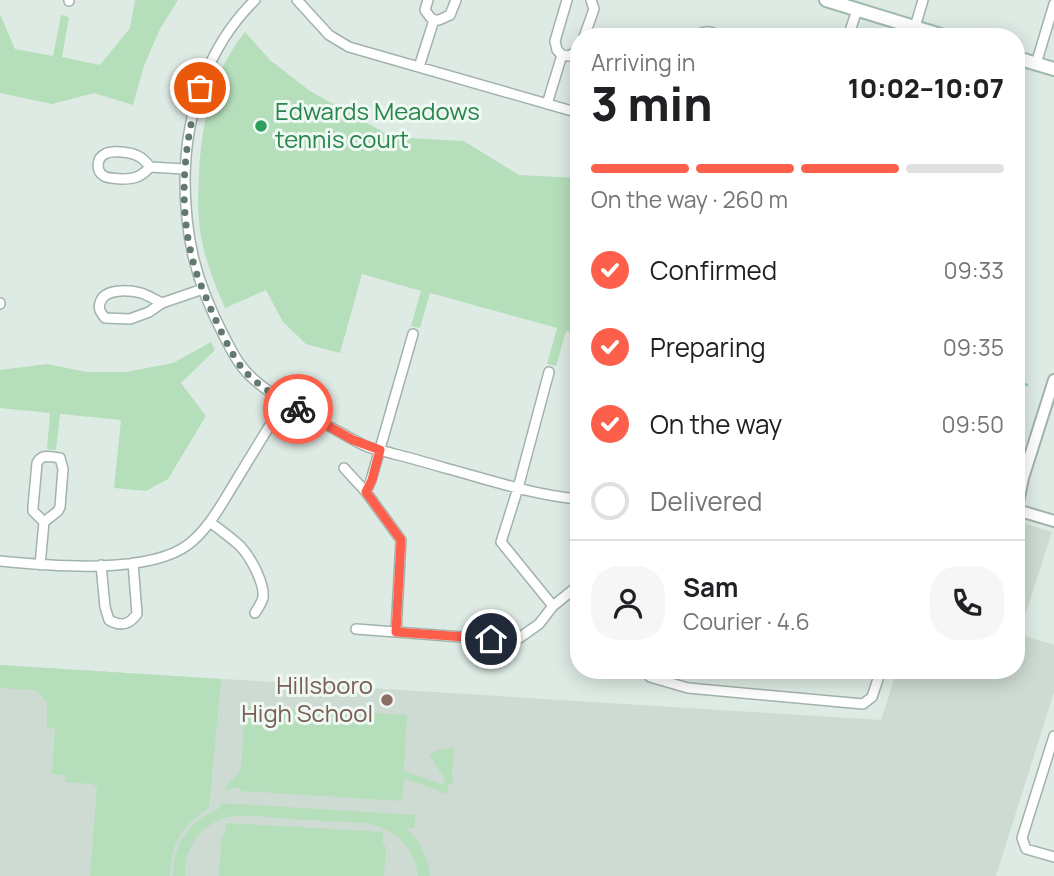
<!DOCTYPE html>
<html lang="en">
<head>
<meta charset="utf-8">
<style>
  body { margin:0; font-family:Manrope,sans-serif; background:#f6f6f6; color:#202124; height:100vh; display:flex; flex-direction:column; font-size:26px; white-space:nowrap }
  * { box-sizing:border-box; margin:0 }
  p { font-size:23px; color:#757577 }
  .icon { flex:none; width:38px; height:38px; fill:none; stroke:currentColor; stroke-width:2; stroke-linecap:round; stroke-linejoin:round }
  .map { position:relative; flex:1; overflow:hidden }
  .panel { position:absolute; left:570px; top:28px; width:455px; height:651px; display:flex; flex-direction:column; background:#fff; border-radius:28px; box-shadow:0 4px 18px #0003 }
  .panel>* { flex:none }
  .pin { position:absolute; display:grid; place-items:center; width:60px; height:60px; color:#fff; margin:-30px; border:4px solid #fff; border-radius:50%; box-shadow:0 2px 7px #0007 }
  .courier { position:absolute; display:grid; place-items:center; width:70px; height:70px; margin:-35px; border:5px solid #fd5f4b; border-radius:50%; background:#fff; color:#222; box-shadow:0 2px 9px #0007 }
  .summary em { font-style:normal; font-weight:800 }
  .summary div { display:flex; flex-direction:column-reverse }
  .summary { display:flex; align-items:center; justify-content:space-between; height:119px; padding:0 21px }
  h1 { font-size:46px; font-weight:800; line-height:52px }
  .bar { display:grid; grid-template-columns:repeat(4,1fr); gap:10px 7px; align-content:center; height:84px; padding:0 21px }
  .bar i { height:9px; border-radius:5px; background:#e0e0e0 }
  .bar .on { background:#fd5f4b }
  .bar p { grid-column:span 4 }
  .line { display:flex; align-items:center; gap:18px; padding:0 21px; border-top:2px solid #e0e0e0 }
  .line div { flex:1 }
  .round { display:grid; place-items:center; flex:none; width:74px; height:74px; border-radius:28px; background:#f6f6f6 }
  ol { padding:0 21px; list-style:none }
  li { display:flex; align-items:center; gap:21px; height:77px }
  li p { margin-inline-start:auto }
  li .icon { padding:7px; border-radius:50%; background:#fd5f4b; color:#fff; stroke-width:4 }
  li:last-child { color:#757577 }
  li i { width:38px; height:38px; border:4px solid #e0e0e0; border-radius:50% }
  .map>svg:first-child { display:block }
  .built { fill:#cddbd2 }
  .green { fill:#b5dfbb }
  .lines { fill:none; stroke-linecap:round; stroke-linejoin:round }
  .stream { stroke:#81d4d5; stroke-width:2.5 }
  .minor-casing { stroke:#a1b3aa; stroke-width:12 }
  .tertiary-casing { stroke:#a1b3aa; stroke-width:14 }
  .secondary-casing { stroke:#9fbbad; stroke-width:16 }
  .minor { stroke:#fff; stroke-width:9 }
  .tertiary { stroke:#fff; stroke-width:10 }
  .secondary { stroke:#fff; stroke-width:12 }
  .done { stroke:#61796f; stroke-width:7; stroke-dasharray:0 12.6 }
  .route { stroke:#fd5f4b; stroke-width:9 }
  .leisure-dot { fill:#2e9e5b; stroke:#eff8f2; stroke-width:2.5 }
  .education-dot { fill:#8d6e63; stroke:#eff8f2; stroke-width:2.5 }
  .labels { text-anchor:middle; stroke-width:6; stroke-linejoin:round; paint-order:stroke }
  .leisure-label { font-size:24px; fill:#27864d; stroke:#eff8f2; text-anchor:start }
  .education-label { font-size:24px; fill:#785e54; stroke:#eff8f2; text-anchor:end }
</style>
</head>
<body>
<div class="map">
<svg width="1054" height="876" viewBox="0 0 1054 876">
  <rect width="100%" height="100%" fill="#deebe4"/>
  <path class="built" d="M1017,521L1052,532L1019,634L1054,645V692L996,876H0V665L881,720L897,670H1017Z"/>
  <path class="green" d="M135,0H178L160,29L144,66L133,105L94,93L52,104L0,93V14L15,49L53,56L61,15L69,17L62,57L100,65L130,28Z
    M245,32L270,60L310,91L392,137L464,141L519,175L579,178V333L566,331L556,366L547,364L557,328L430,293L420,328L411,326L421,291L362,274L340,353L306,344L283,322L266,290L225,308C215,285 205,261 201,236C197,215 198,194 199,172C202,121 212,73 245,32Z
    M211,342L215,350L181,383L206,416L168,479L146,491L114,488L121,420L60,414L56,450L47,449L50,413L0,408V370L47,364L87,372H126L173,363Z
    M0,665L221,679L209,808C184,823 169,846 170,876H90L97,787L92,784L65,782V775L52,774L55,729L47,728V702L37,690L0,688Z
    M245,706L407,715L404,771L444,785L445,780L429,754L442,749L454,748L452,778L454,783L446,785L449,787L447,794L404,778L402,801L240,791V787L226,790L225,788L241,770Z
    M220,803L415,815L414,828H406C420,842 428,856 430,876H418C415,847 394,828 365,823C340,822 315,820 290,819C272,818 253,814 235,816C205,819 183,846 185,876H173C173,843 190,820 220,808Z
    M226,823L383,832L382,845L386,846L384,876H219L222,835H225Z"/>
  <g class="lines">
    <path class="stream" d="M1017,381L1027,385"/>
    <defs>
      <path id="minor" d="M255,0C207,47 186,113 185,178C185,239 196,282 224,336C230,347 235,359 243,368C261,391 296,407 321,422C337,430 352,440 368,447C376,450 385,451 394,454C411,458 428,463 445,468C490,480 533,495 579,499
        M297,0L329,35L349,47L579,113
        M428,0L425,10L430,17L434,20
        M69,1V0
        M434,20H439L450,15L456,0
        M915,27L923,0
        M584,37L594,9L591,0
        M696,37C703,30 712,30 719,37
        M848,37L857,10
        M562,55L557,50L555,41L567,0
        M562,55L569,56L579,50
        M1036,64L1054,4
        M419,67L434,20
        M547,104L562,55
        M150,167C147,163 143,158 138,156C131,152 112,150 105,154C96,158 96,172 104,176C109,179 116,178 121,179C135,179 141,177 150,167L185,169
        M0,303V304
        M162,303C155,300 148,295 141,293C129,290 104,288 100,303C98,309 101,313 105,318L130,319L149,312L162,303L203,289
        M413,334L371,480L366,492L401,540L396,632L515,641L539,624L553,606L579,585
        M549,372L518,488L501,542L553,606
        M344,468L366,492
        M210,522C220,530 232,538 241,547C251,558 265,584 263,598C261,604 258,608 255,613
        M0,561C50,566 149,575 189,544C209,528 221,505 234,484C251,456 268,428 285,401
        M40,565L44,522L33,511V507L37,463C42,453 50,457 60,458L63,469L60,507L58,511L44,522
        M101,565L105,607L109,620C121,627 129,625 137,614L133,563
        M356,629L396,632
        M645,670L650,677L688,688L863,704L872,697L881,670
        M1054,736L1022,838L1026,849L1054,857"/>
      <path id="tertiary" d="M1017,507L1023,478L1054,380
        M1017,510L1054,521"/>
      <path id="secondary" d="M826,0L947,37
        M1017,58L1054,69"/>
    </defs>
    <use href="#minor" class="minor-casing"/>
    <use href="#tertiary" class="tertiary-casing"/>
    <use href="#secondary" class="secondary-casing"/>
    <use href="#minor" class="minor"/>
    <use href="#tertiary" class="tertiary"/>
    <use href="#secondary" class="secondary"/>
  </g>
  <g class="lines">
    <path class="done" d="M200,88C184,142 178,202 192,257C196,276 205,294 212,312C221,331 230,352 242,368C256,385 279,398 298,409"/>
    <path class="route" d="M298,409L353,440L380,450L372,480L366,492L401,540L396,632L491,639"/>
  </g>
  <circle class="leisure-dot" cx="261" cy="126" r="7"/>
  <circle class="education-dot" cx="387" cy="700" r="7"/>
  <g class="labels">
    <g class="leisure-label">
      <text x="275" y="120">Edwards Meadows<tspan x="275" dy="28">tennis court</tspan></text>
    </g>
    <g class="education-label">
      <text x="373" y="694">Hillsboro<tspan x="373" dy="28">High School</tspan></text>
    </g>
  </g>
</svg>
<div class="pin" style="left:200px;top:88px;background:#ea580c"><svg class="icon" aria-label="bag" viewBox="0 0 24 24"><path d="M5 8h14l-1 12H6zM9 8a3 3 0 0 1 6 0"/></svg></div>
<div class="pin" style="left:491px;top:639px;background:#1f2937"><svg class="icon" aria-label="home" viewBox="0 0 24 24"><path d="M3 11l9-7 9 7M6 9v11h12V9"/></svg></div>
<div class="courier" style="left:298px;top:409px"><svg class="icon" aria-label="bike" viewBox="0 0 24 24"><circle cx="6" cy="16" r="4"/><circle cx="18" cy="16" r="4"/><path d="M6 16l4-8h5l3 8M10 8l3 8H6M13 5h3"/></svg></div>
<section class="panel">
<div class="summary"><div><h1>3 min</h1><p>Arriving in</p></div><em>10:02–10:07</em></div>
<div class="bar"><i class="on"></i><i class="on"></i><i class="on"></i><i></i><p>On the way · 260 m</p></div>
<ol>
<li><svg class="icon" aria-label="check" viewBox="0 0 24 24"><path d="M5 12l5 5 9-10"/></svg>Confirmed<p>09:33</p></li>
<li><svg class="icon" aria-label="check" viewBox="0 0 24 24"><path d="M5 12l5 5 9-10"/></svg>Preparing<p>09:35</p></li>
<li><svg class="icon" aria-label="check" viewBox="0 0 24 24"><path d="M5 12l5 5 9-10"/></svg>On the way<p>09:50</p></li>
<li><i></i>Delivered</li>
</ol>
<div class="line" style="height:126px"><a class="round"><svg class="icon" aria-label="person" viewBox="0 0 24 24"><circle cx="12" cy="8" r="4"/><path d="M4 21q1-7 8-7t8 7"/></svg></a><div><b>Sam</b><p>Courier · 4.6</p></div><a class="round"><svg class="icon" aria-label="phone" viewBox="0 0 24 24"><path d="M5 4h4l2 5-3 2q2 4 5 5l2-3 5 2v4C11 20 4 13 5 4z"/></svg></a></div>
</section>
</div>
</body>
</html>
